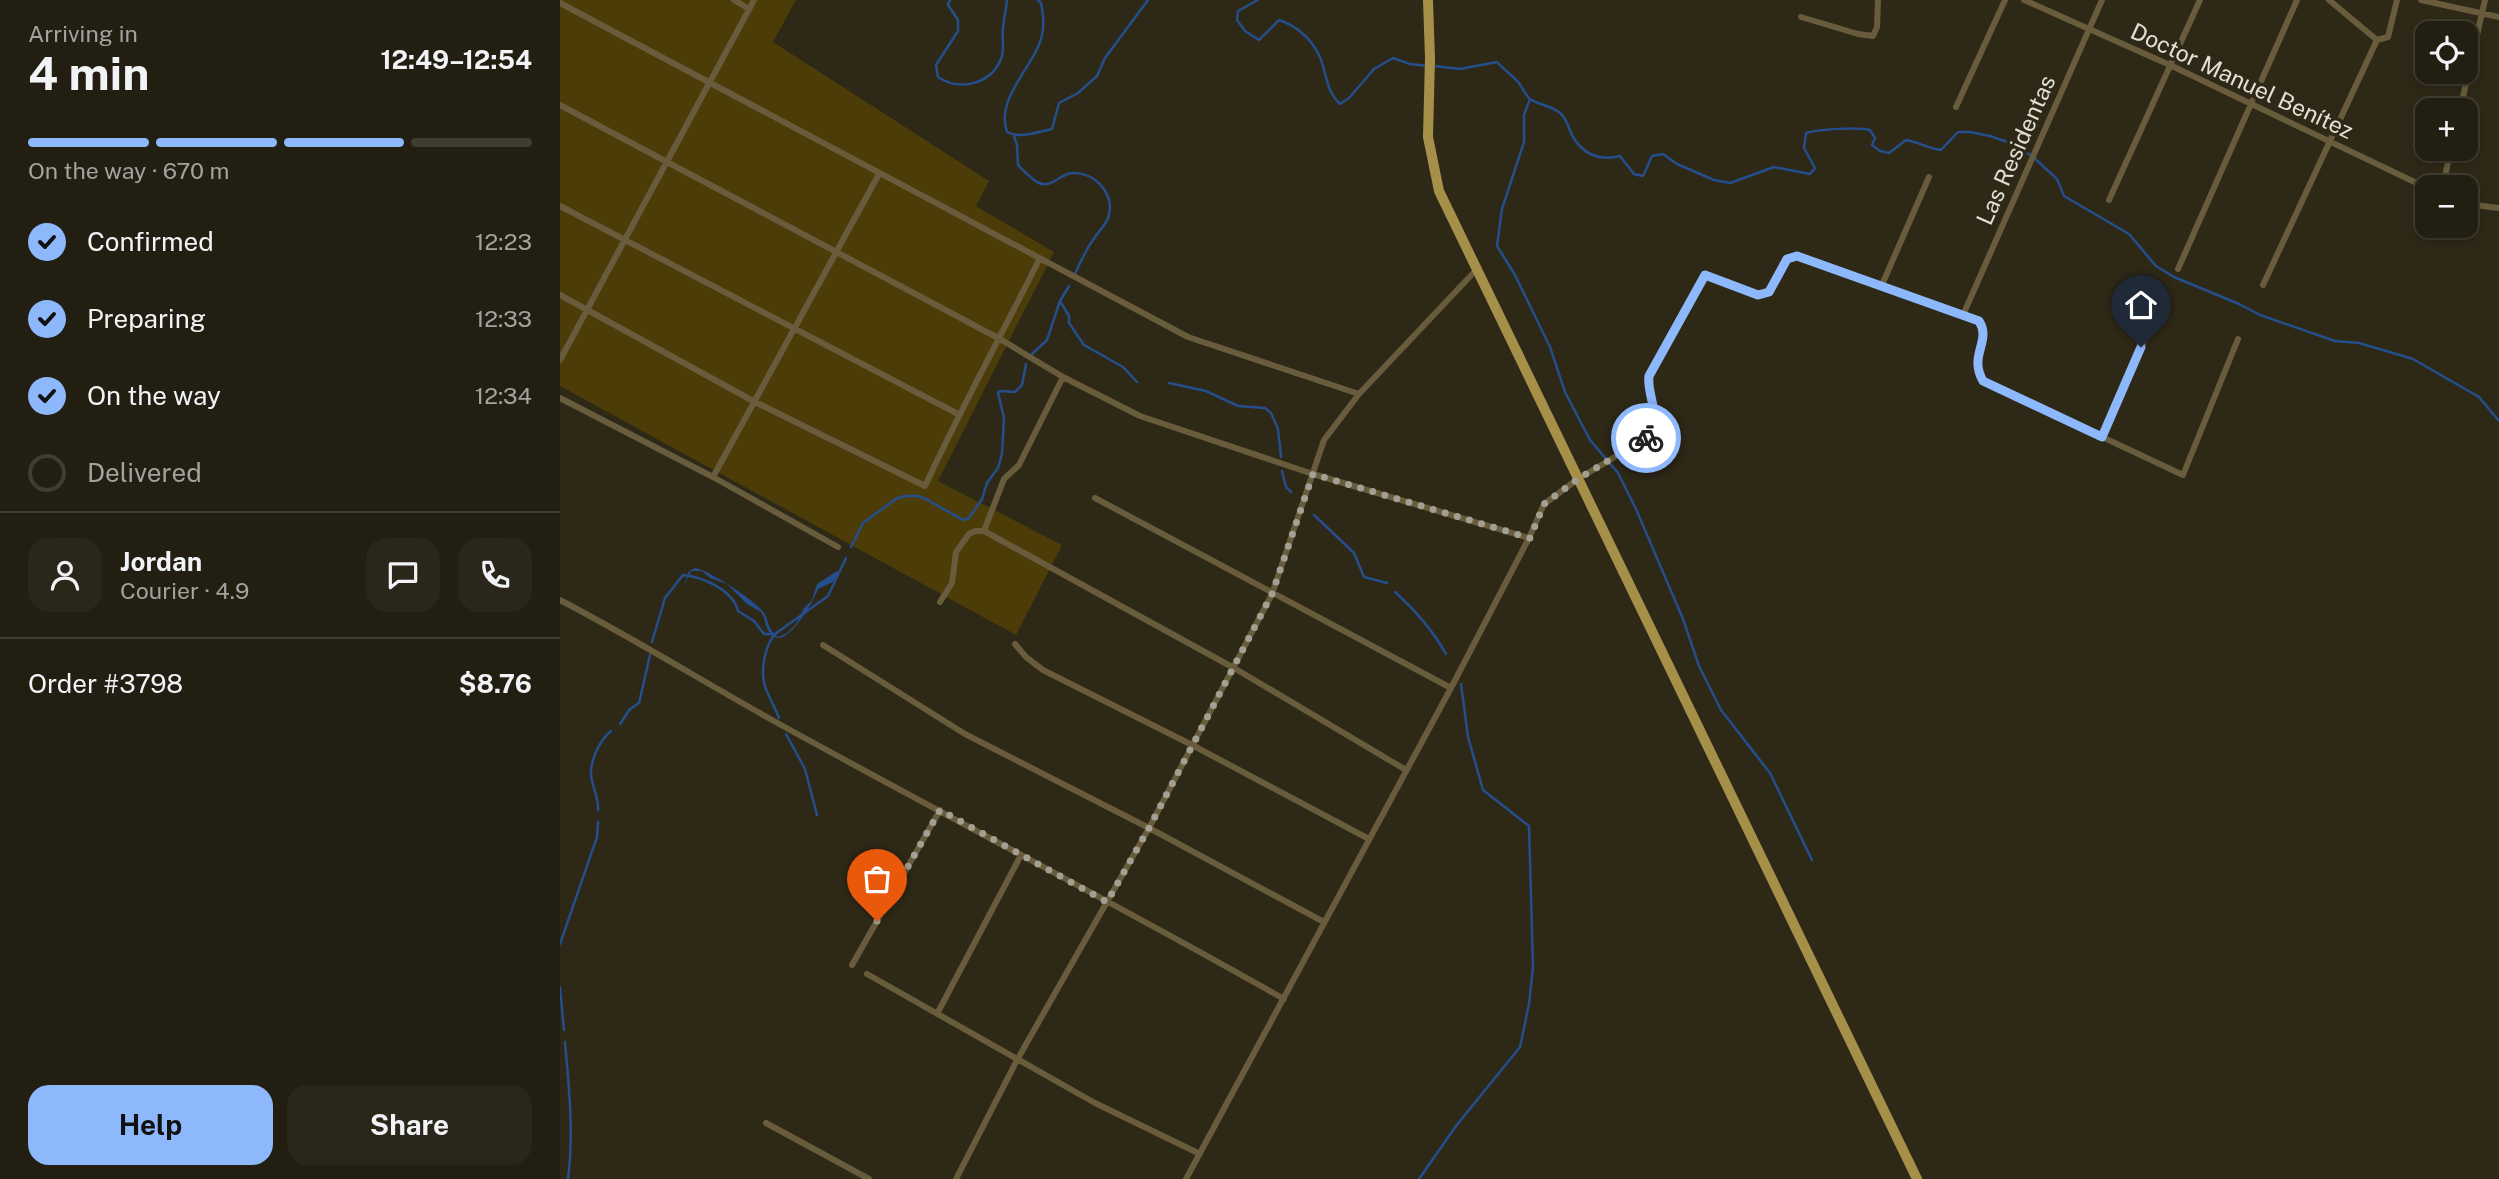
<!DOCTYPE html>
<html lang="en">
<head>
<meta charset="utf-8">
<style>
  body { margin:0; font-family:"Public Sans",sans-serif; background:#2a271a; color:#f1f3f6; height:100vh; display:flex; flex-direction:column; font-size:26px; white-space:nowrap }
  * { box-sizing:border-box; margin:0 }
  p { font-size:23px; color:#a2a29f }
  .icon { flex:none; width:38px; height:38px; fill:none; stroke:currentColor; stroke-width:2; stroke-linecap:round; stroke-linejoin:round }
  .map { position:relative; flex:1; overflow:hidden }
  .panel { display:flex; flex-direction:column; background:#221e11; width:560px }
  .panel>* { flex:none }
  .tools { position:absolute; left:1855px; top:21px; display:grid; gap:14px }
  .tools a { display:grid; place-items:center; width:63px; height:63px; border-radius:14px; background:#221e11; box-shadow:0 4px 10px #0003,0 0 0 2px #3f3c31; font-size:35px }
  .pin { position:absolute; display:grid; place-items:center; width:60px; height:60px; color:#fff; margin:-72px -30px; border-radius:50% 50% 50% 0; rotate:-45deg; box-shadow:0 0 7px #0007 }
  .pin .icon { rotate:45deg }
  .courier { position:absolute; display:grid; place-items:center; width:70px; height:70px; margin:-35px; border:5px solid #8db9fc; border-radius:50%; background:#fff; color:#222; box-shadow:0 2px 9px #0007 }
  .headline em { font-style:normal; font-weight:700 }
  .headline div { display:flex; flex-direction:column-reverse }
  .headline { display:flex; align-items:center; justify-content:space-between; height:119px; padding:0 28px }
  h1 { font-size:46px; font-weight:700; line-height:52px }
  .bar { display:grid; grid-template-columns:repeat(4,1fr); gap:10px 7px; align-content:center; height:84px; padding:0 28px }
  .bar i { height:9px; border-radius:5px; background:#3f3c31 }
  .bar .current { background:#8db9fc }
  .bar p { grid-column:span 4 }
  .line { display:flex; align-items:center; gap:18px; padding:0 28px; border-top:2px solid #3f3c31 }
  .line div { flex:1 }
  .round { display:grid; place-items:center; flex:none; width:74px; height:74px; border-radius:21px; background:#2a271a }
  ol { padding:0 28px; list-style:none }
  li { display:flex; align-items:center; gap:21px; height:77px }
  li p { margin-inline-start:auto }
  li .icon { padding:7px; border-radius:50%; background:#8db9fc; color:#111; stroke-width:4 }
  li:last-child { color:#a2a29f }
  li i { width:38px; height:38px; border:4px solid #3f3c31; border-radius:50% }
  .action { display:flex; gap:14px; margin-top:auto; padding:14px 28px }
  .action a { flex:1; height:80px; border-radius:21px; background:#8db9fc; color:#111; font-size:28px; font-weight:700; line-height:80px; text-align:center }
  .action a+a { background:#2a271a; color:#f1f3f6 }
  main { display:flex; flex:1; min-height:0 }
  .map>svg:first-child { display:block }
  .green { fill:#4b3c08 }
  .water { fill:#254e8c }
  .lines { fill:none; stroke-linecap:round; stroke-linejoin:round }
  .stream { stroke:#254e8c; stroke-width:2.5 }
  .minor { stroke:#685c3c; stroke-width:6 }
  .primary { stroke:#a68f48; stroke-width:10 }
  .done { stroke:#a39f92; stroke-width:7; stroke-dasharray:0 12.6 }
  .route { stroke:#8db9fc; stroke-width:9 }
  .labels { text-anchor:middle; stroke-width:7; stroke-linejoin:round; paint-order:stroke }
  .street-label { font-size:23px; fill:#e2dfd4; stroke:#2e2817 }
</style>
</head>
<body>
<main>
<section class="panel">
<div class="headline"><div><h1>4 min</h1><p>Arriving in</p></div><em>12:49–12:54</em></div>
<div class="bar"><i class="current"></i><i class="current"></i><i class="current"></i><i></i><p>On the way · 670 m</p></div>
<ol>
<li><svg class="icon" aria-label="check" viewBox="0 0 24 24"><path d="M5 12l5 5 9-10"/></svg>Confirmed<p>12:23</p></li>
<li><svg class="icon" aria-label="check" viewBox="0 0 24 24"><path d="M5 12l5 5 9-10"/></svg>Preparing<p>12:33</p></li>
<li><svg class="icon" aria-label="check" viewBox="0 0 24 24"><path d="M5 12l5 5 9-10"/></svg>On the way<p>12:34</p></li>
<li><i></i>Delivered</li>
</ol>
<div class="line" style="height:126px"><a class="round"><svg class="icon" aria-label="person" viewBox="0 0 24 24"><circle cx="12" cy="8" r="4"/><path d="M4 21q1-7 8-7t8 7"/></svg></a><div><b>Jordan</b><p>Courier · 4.9</p></div><a class="round"><svg class="icon" aria-label="chat" viewBox="0 0 24 24"><path d="M4 5h16v11H9l-5 4z"/></svg></a><a class="round"><svg class="icon" aria-label="phone" viewBox="0 0 24 24"><path d="M5 4h4l2 5-3 2q2 4 5 5l2-3 5 2v4C11 20 4 13 5 4z"/></svg></a></div>
<div class="line" style="height:91px"><div>Order #3798</div><b>$8.76</b></div>
<div class="action"><a>Help</a><a>Share</a></div>
</section>
<div class="map">
<svg width="1939" height="1179" viewBox="0 0 1939 1179">
  <rect width="100%" height="100%" fill="#2e2817"/>
  <path class="green" d="M0,0H236L213,42L429,181L416,206L494,252L378,481L502,545L456,635L0,386Z"/>
  <path class="water" d="M135,568C147,569 198,602 205,614C209,623 209,631 218,637L227,633L236,624L244,608L252,600L257,584L277,571L279,572L273,582L258,589C254,600 228,648 213,636C205,631 206,619 201,612L187,604L167,584L150,578L142,571H131L123,588L129,571Z"/>
  <g class="lines">
    <path class="stream" d="M390,0L388,5L398,20V31L376,65L378,77C400,92 433,84 442,56C444,48 442,37 443,28C444,19 446,9 447,0
      M478,0L481,3C484,18 485,32 478,47C467,72 436,102 447,132C460,139 477,132 492,129L499,103L518,93L537,76L545,58L588,0
      M698,0L678,11L677,20L685,31L699,40L719,20C735,25 751,38 759,55C767,72 765,90 780,104L789,98L814,69L833,58L850,64L868,66
      M874,66L900,69L937,62C943,69 951,74 957,81C962,86 965,95 970,99C978,105 991,105 1000,113C1008,120 1008,128 1013,137C1024,155 1040,161 1060,156L1074,174L1083,176L1092,156L1103,154L1117,164L1154,180L1170,183L1214,167L1250,174L1255,168L1244,148L1246,133C1260,129 1296,127 1310,130L1315,138L1312,145L1320,151L1329,153L1346,140C1359,142 1367,148 1381,150L1398,132H1410L1430,136L1450,143L1472,156L1497,179L1504,196L1569,234L1596,266L1614,277L1679,304L1700,315L1775,341L1799,343L1853,359L1919,397L1939,421
      M970,99L964,115V142L942,209L937,246L955,275L990,347L1005,392L1030,440L1058,473L1076,509L1123,619L1139,666L1161,710L1210,773L1252,860
      M454,136L457,145L458,165C463,170 472,180 479,183C492,189 501,172 514,173C536,173 556,195 548,218C545,226 537,233 533,240C525,251 520,263 515,274
      M500,301L509,316V323L524,345L563,367L577,382
      M471,355L487,340L500,301L509,286
      M609,383L646,391L678,406L705,408L711,413L718,429L721,457
      M722,471L726,487L731,492
      M754,515L794,553L804,577L827,583
      M291,547L303,523L336,499L344,496H358L366,499L403,520L409,518L422,499L427,483L438,468L442,454L444,418L438,393L440,391L455,392L462,385L466,364
      M835,592C856,611 872,629 886,654
      M214,635C205,647 200,671 205,686C208,696 215,707 219,718
      M92,642L105,598L123,575C143,577 173,590 178,611L194,621L204,634H215L268,596L286,558
      M60,724L70,709L79,703L90,655
      M226,734L245,769L257,815
      M38,810C39,796 30,783 31,771C32,757 40,740 51,731
      M0,944L37,837L38,822
      M0,987L4,1030
      M5,1042C9,1088 14,1133 8,1179
      M859,1179L896,1126L960,1047L969,1004L973,967L969,826L923,790L908,737L901,684"/>
    <path class="minor" d="M174,0L189,9
      M1464,0L1612,66L1865,187L1883,185
      M1769,0L1817,40L1828,37L1837,0
      M1861,0L1939,17
      M0,3L628,337L799,394
      M1241,17L1298,34L1313,36L1317,27L1318,0
      M0,105L440,339L503,377L580,416L753,474L969,538
      M1396,107L1445,0
      M1900,110L1925,0
      M1883,185L1891,149
      M1549,200L1640,0
      M1906,204L1939,208
      M0,206L398,414
      M1618,269L1737,0
      M1703,285L1817,40
      M1321,287L1369,177
      M0,295L195,402L365,486C400,410 441,336 479,260
      M1403,315L1542,0
      M0,360L194,0
      M0,398L153,477L278,547
      M1542,437L1601,302
      M153,477L319,174
      M535,498L891,688
      M424,531L444,479L459,465L503,377
      M0,600C75,639 147,684 221,725C388,817 558,905 724,999
      M380,602L392,583L396,552L409,534L415,531H424L674,668L846,770
      M455,644L466,657L483,670L632,745L809,839
      M263,645L405,734L589,828L764,922
      M292,965L380,810
      M307,974L535,1103L640,1154
      M377,1014L461,855
      M206,1123L309,1179
      M396,1179L457,1060L589,828L712,594L764,440L799,394L918,268
      M626,1179L891,688L969,538L984,504L1018,479L1093,434C1101,417 1086,394 1089,376L1145,275L1198,295L1209,292L1227,259L1237,256L1419,321C1432,340 1409,355 1423,381L1623,475L1678,339"/>
    <path class="primary" d="M868,0L870,58L868,137L879,191L1357,1179"/>
  </g>
  <g class="lines">
    <path class="done" d="M317,921L380,810L547,902L589,828L712,594L753,474L970,538L984,504L1018,479L1086,438"/>
    <path class="route" d="M1086,438C1106,426 1086,396 1089,376L1145,275L1198,295L1209,292L1227,259L1237,256L1419,321C1432,341 1408,355 1423,381L1542,437L1581,347"/>
  </g>
  <g class="labels">
    <g class="street-label">
      <text transform="translate(1682 81) rotate(25)" y="8">Doctor Manuel Benítez</text>
      <text transform="translate(1456 150) rotate(-66)" y="8">Las Residentas</text>
    </g>
  </g>
</svg>
<div class="tools">
<a><svg class="icon" aria-label="locate" viewBox="0 0 24 24"><circle cx="12" cy="12" r="6"/><path d="M12 2v4M12 18v4M2 12h4M18 12h4"/></svg></a>
<a>+</a>
<a>−</a>
</div>
<div class="pin" style="left:317px;top:921px;background:#ea580c"><svg class="icon" aria-label="bag" viewBox="0 0 24 24"><path d="M5 8h14l-1 12H6zM9 8a3 3 0 0 1 6 0"/></svg></div>
<div class="pin" style="left:1581px;top:347px;background:#1f2937"><svg class="icon" aria-label="home" viewBox="0 0 24 24"><path d="M3 11l9-7 9 7M6 9v11h12V9"/></svg></div>
<div class="courier" style="left:1086px;top:438px"><svg class="icon" aria-label="bike" viewBox="0 0 24 24"><circle cx="6" cy="16" r="4"/><circle cx="18" cy="16" r="4"/><path d="M6 16l4-8h5l3 8M10 8l3 8H6M13 5h3"/></svg></div>
</div>
</main>
</body>
</html>
